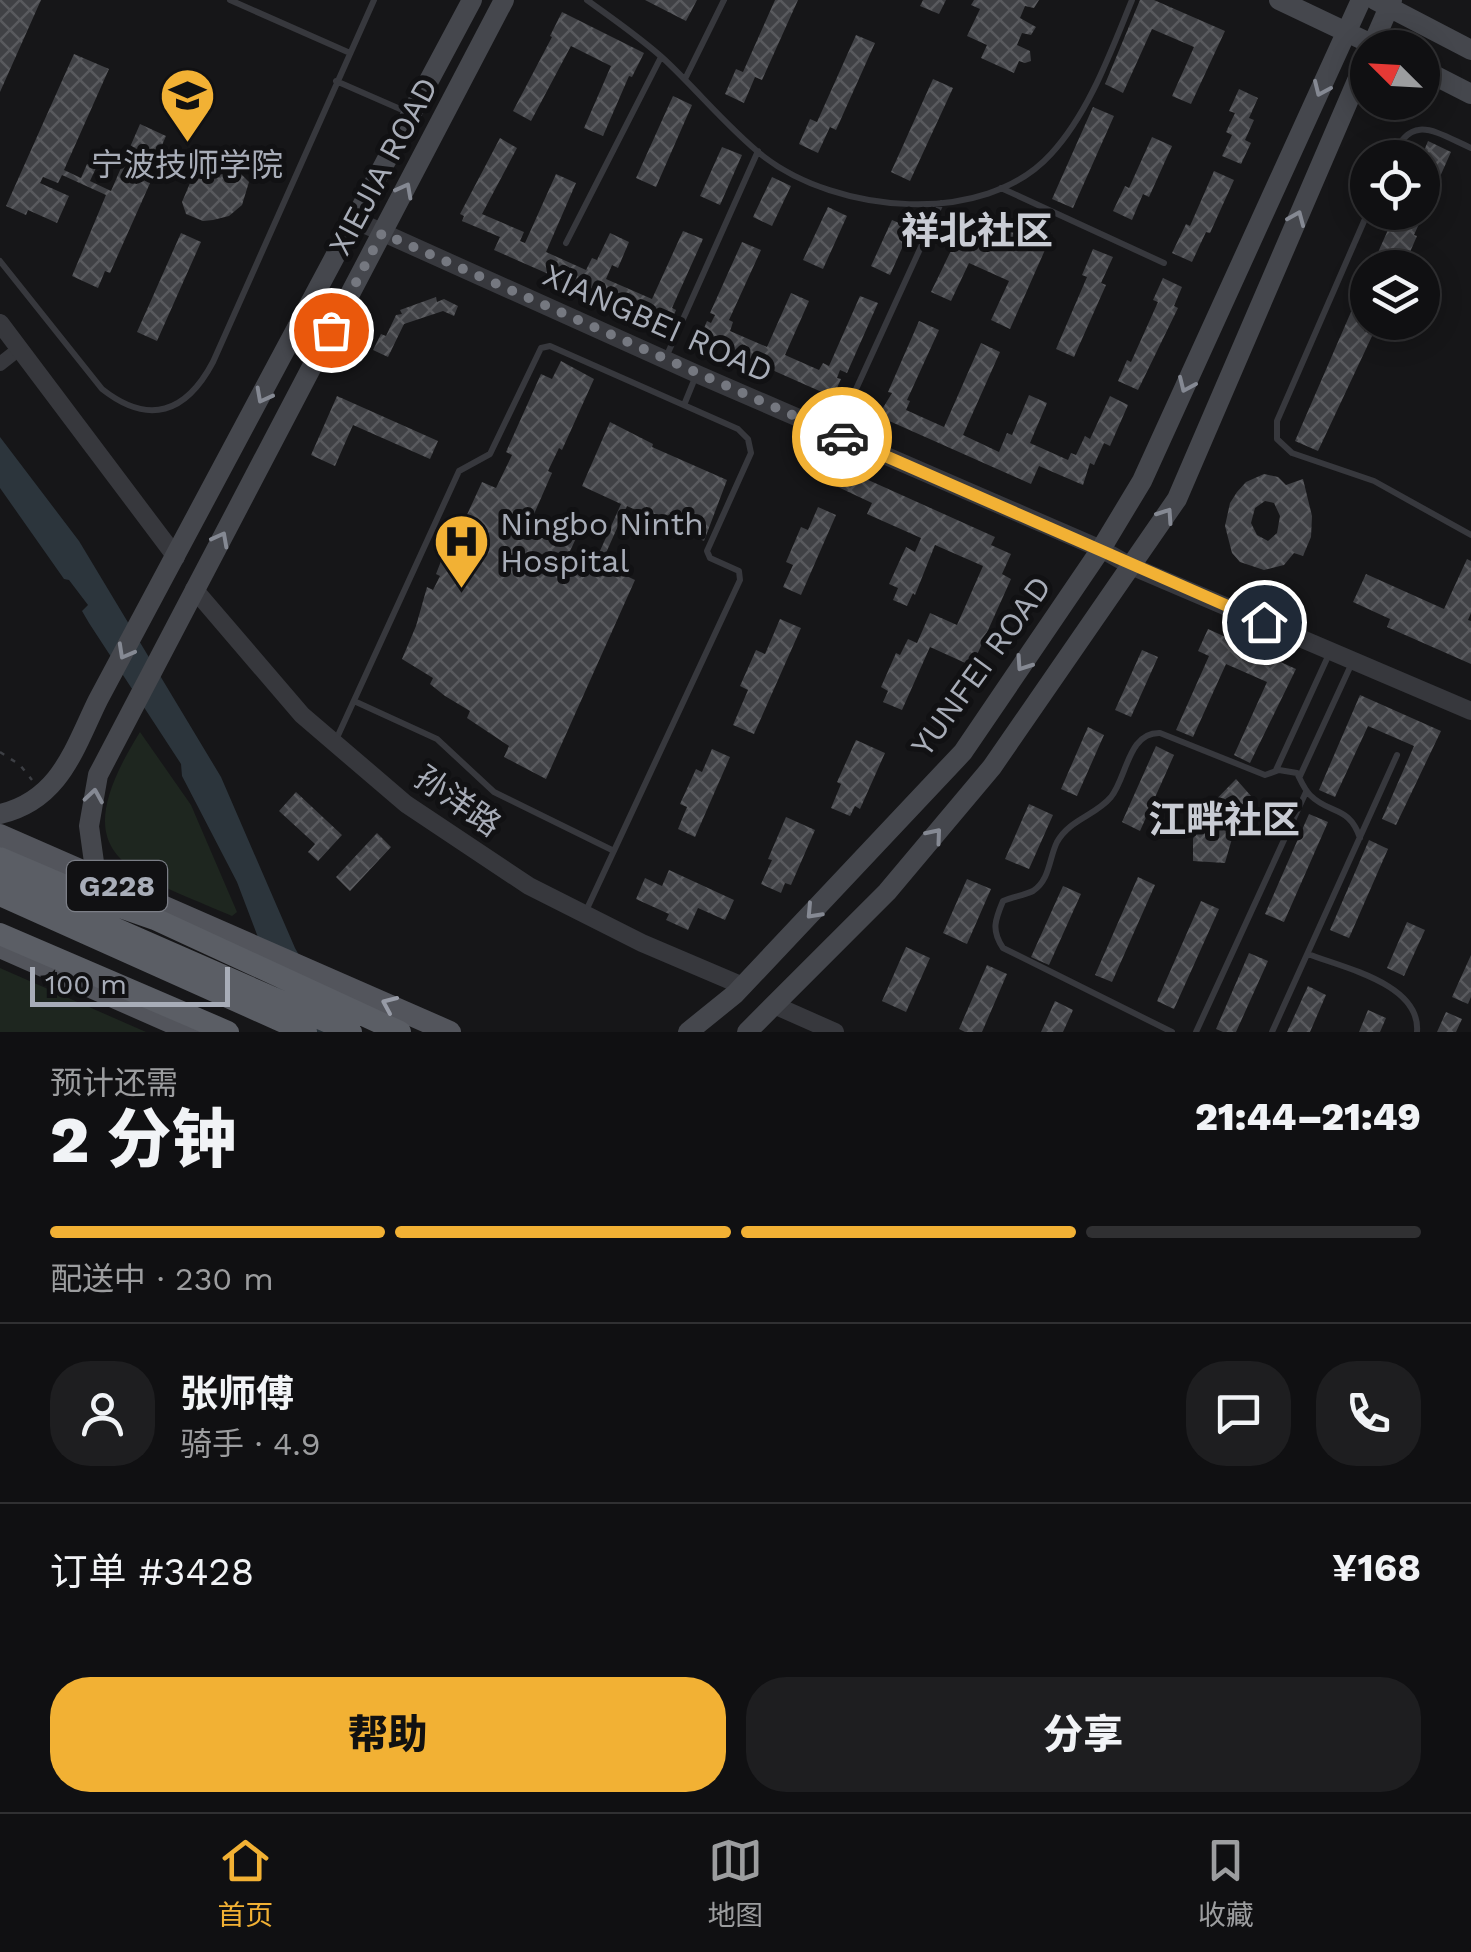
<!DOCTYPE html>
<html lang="zh">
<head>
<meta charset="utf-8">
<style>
  body { margin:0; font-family:"Work Sans","Noto Sans SC",sans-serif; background:#1e1e20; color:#f1f3f6; height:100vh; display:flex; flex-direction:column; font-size:38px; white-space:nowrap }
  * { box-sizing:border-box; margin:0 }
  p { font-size:32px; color:#9c9d9f }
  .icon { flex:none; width:55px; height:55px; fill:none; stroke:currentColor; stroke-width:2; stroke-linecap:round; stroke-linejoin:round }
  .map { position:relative; height:1032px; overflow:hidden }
  .sheet { display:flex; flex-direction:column; background:#101012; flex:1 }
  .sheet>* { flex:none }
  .needle { width:65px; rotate:294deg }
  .tools { position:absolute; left:1350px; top:30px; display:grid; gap:20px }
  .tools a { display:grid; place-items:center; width:90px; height:90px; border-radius:50%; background:#101012; box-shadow:0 5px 25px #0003,0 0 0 2px #303032; font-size:50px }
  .scale { position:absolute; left:30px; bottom:25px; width:200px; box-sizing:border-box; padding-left:10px; border:5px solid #a8adb8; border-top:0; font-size:28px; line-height:35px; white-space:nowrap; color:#a8adb8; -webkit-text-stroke:8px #111113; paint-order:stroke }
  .pin { position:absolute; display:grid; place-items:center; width:85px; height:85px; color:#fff; margin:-42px; border:5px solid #fff; border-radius:50%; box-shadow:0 2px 10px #0007 }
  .courier { position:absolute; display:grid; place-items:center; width:100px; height:100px; margin:-50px; border:8px solid #f2b134; border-radius:50%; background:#fff; color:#222; box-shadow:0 2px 12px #0007 }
  .summary em { font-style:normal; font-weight:800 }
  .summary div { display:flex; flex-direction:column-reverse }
  .summary { display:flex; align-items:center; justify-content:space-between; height:170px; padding:0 50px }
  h1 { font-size:65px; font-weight:800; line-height:75px }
  .bar { display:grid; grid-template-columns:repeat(4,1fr); gap:15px 10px; align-content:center; height:120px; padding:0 50px }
  .bar i { height:12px; border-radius:8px; background:#303032 }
  .bar .active { background:#f2b134 }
  .bar p { grid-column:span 4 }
  .line { display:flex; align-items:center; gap:25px; padding:0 50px; border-top:2px solid #303032 }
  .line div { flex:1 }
  .round { display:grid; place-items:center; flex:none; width:105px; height:105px; border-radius:40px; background:#1e1e20 }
  .button { display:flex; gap:20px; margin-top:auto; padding:20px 50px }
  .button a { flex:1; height:115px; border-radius:40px; background:#f2b134; color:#111; font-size:40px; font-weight:800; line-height:115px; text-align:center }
  .button a+a { background:#1e1e20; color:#f1f3f6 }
  .dock { display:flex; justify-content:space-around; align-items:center; height:140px; border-top:2px solid #303032; background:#101012; font-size:28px; color:#9c9d9f }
  .dock a { display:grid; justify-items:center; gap:5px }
  .dock .active { color:#f2b134 }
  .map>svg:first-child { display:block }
  .green { fill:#1e261f }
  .water { fill:#2c353c }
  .building { fill:url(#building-cross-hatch); fill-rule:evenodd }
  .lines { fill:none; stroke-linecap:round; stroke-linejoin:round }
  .path { stroke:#3d3f44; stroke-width:2.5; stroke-dasharray:5 8; stroke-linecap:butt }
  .service { stroke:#37383d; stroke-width:6 }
  .minor { stroke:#37383d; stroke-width:14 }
  .tertiary { stroke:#37383d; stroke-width:18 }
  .secondary { stroke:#45474d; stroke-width:20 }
  .primary { stroke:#53555c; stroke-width:22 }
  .trunk { stroke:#5b5e65; stroke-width:22 }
  .oneway { stroke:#858993 }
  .oneway2 { stroke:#979ba6 }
  .done { stroke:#757880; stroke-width:10; stroke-dasharray:0 18 }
  .route { stroke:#f2b134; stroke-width:12 }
  .labels { text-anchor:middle; stroke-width:10; stroke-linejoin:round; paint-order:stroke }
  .shield { fill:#111113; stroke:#7b7e86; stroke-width:2.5 }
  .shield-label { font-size:30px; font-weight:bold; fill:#a8adb8 }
  .poi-label { font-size:32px; fill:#a8adb8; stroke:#111113 }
  .street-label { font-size:32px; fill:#a8adb8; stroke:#111113 }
  .quarter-label { font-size:38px; font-weight:bold; fill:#c9ccd4; stroke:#111113 }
</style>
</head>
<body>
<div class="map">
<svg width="1471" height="1032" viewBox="0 0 1471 1032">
  <defs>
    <pattern id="building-cross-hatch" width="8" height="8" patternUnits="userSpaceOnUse" patternTransform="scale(2.5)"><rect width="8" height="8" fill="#404145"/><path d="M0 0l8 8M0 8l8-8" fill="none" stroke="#595a5e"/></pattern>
  </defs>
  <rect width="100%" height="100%" fill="#161618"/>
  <path class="green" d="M140,732L191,805L237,912L232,916C126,870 61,859 140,732Z
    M0,968L146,1032H0Z"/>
  <path class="water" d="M0,437L79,541L221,777L295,948L342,1032H294L237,882L182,776L181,764L89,623L82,611L88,605L69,580L64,579L0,488Z"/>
  <path class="building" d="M0,0H41L0,92Z
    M645,0H697L686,21Z
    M775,0H798L762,80L755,77L744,103L725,94L736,69L743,72Z
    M923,0H946L939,14L920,6Z
    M974,0H1039L1034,8L1025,6L1020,18L1036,27L1031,35L1022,33L1017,45L1030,51L1031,61L1025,63L1019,61L1014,73L981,58L987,45L967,36L980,9L971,5Z
    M1140,0H1154L1225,31L1191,104L1172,96L1194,47L1152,29L1123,93L1105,84Z
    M562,12L644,53L632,77L629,76L603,136L584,128L611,66L571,46L531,121L513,111L552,37L550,36Z
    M856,35L875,43L836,130L830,127L818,153L799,144L810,119L817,122Z
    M74,54L109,69L64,170L81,178L87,164L96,168L90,181L111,191L140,124L166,136L159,152L163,154L110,273L105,271L98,288L72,276L106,195L62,175L58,183L43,177L40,183L69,196L57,223L28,210L26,215L6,206Z
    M933,79L953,88L910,181L891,172Z
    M1239,89L1258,98L1249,118L1254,120L1245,140L1251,143L1241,164L1222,156L1232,135L1226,132L1235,113L1229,111Z
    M673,96L692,105L656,187L636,178Z
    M1093,107L1114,116L1073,208L1052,199Z
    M1152,137L1172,146L1149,197L1143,194L1132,220L1113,211L1125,186L1129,188Z
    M500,138L517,148L482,214L524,232L520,241L525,243L556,174L576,183L546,252L586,270L592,258L597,260L610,233L629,242L618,268L612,265L606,279L652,299L683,231L703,239L672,308L676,310L669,327L494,250L500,237L462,221L464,216L460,214Z
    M1428,141L1451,152L1414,235L1417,236L1403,268H1371L1396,212H1422L1421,158Z
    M722,147L742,155L720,205L700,196Z
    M225,169L241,174L249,182L242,205L229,216L213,220L203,221L186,214L182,202L190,183L207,173Z
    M1214,171L1234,180L1210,233L1206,232L1192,262L1172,253L1186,224L1190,226Z
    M772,177L791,186L772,226L753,217Z
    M828,207L847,216L823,269L803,260Z
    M978,216L987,221L1023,222L1052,234L1010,329L991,320L1009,281L969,263L951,301L931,292L960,232L968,227L970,219Z
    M892,220L911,228L890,275L871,266Z
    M181,233L201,242L157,341L137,332Z
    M742,242L761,250L729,320L733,322L730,331L767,347L791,293L809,301L785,355L819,370L823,363L829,366L860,296L878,303L847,373L840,370L837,378L841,379L833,397L700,338L707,321L711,323L715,315L710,313Z
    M1093,249L1113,257L1101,283L1106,285L1074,357L1056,349L1087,277L1082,275Z
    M1163,278L1182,287L1174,306L1178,308L1138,390L1118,381L1127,360L1131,362L1158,302L1153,300Z
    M436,297L437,302L444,299L458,306L454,316L443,311L404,324L388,357L373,350L381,334L386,336L396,315L402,314L400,310Z
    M1354,305L1368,310L1364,331L1373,334L1318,451L1295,441Z
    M919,321L939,330L907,400L910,401L906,410L944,427L981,343L1000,352L963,435L999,452L1007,433L1012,435L1029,395L1047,403L1030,443L1068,460L1071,453L1076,455L1085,436L1090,439L1110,396L1128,405L1110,446L1104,443L1094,465L1090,463L1083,485L1039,466L1031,484L878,416L892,393L888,392Z
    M561,361L594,379L562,450L559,448L548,471L552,473L534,514L578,534L570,551L595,562L621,504L582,486L610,422L653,444L652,447L727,480L704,541L627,506L601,564L635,580L546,779L504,757L509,746L467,718L470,711L445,696L430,684L433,678L402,659L416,626L427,587L433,590L440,576L436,574L452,533L460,530L482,482L496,488L512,455L506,452L541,374L552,379Z
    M337,396L438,441L430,459L353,425L335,466L311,455Z
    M846,470L995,537L991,545L1011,554L1002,574L1011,579L972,666L930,647L902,710L883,702L888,691L881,687L896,653L900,655L908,639L917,643L930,613L957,625L983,566L935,545L915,595L913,593L907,606L893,600L898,588L889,584L906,547L915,552L921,538L867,514L872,503L838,487Z
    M1264,474L1278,477L1286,485L1303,479L1312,516L1311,537L1303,556L1294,553L1284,565L1264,570L1240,562L1232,553L1225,526L1230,503L1237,492L1246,482ZM1265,501L1274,503L1280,516L1277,533L1268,541L1257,535L1251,523L1255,508Z
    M818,507L836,515L801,595L783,587L793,565L786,562L801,527L808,530Z
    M1467,559L1471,561V613L1468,620L1471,621V664L1387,627L1390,619L1353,602L1366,574L1444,609Z
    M780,619L801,628L754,734L733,725L748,690L740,686L756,650L765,654Z
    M1208,629L1296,669L1250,763L1234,755L1267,682L1226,664L1193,737L1176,730L1209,656L1198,651Z
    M1142,650L1158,657L1131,717L1115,710Z
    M1360,695L1441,731L1396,825L1382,819L1414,746L1368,726L1335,797L1319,790Z
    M1088,727L1104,735L1077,796L1061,789Z
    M856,740L885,753L860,809L855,806L850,816L831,808L841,784L837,782Z
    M1156,746L1174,755L1140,831L1122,822Z
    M712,749L730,757L695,837L678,829L687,807L680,804L696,769L702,772Z
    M1236,779L1251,796L1248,798L1255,806L1235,828L1225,863L1193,861V839L1202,814Z
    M296,792L342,835L318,861L308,852L315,844L279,811Z
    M1029,804L1053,815L1029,869L1005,859Z
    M1309,814L1328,822L1284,922L1265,914Z
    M786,817L815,830L791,885L785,883L781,893L761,884L772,860L768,859Z
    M377,833L391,847L350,891L336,877Z
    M1369,840L1388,849L1349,938L1330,930Z
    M669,870L734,900L725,920L698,908L688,930L666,920L669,914L636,899L645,878L662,886Z
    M1138,877L1155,885L1112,982L1095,975Z
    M967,879L991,889L967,944L943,933Z
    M1063,886L1081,894L1049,965L1031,957Z
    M1201,901L1219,909L1174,1009L1157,1001Z
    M1407,922L1425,930L1404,976L1387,968Z
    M906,947L930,958L906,1012L882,1001Z
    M1249,953L1268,961L1236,1032H1223L1216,1029Z
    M1471,955V997L1468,1004L1452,997Z
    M987,965L1007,974L982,1032H965L959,1029Z
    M1308,986L1326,995L1310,1032H1287Z
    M1055,1001L1073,1010L1063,1032H1041Z
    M1368,1010L1386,1018L1380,1032H1359Z
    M1446,1012L1462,1019L1456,1032H1437Z"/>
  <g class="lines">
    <path class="path" d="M0,752L20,765L32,780"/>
    <path class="service" d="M230,0L350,53
      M587,0C613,19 641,38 665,60C698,91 728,128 763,156C836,213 984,228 1051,154C1089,113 1111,51 1132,0
      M685,79L724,0
      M336,81L407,112
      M1392,158C1411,112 1435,132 1471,148
      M1001,188L1164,263
      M1368,212L1277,421V439L1292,453L1374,481L1471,535
      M566,243L661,57
      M0,261L102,389C149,426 186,413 213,362L374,0
      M667,355L758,151
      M684,405L695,378
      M836,433L941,203
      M354,701L437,739L494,792L614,851
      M335,742L459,471L490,454L541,348L550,346L738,429L748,439L751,453L707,551L710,558L739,571L740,580L585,913
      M1276,770L1330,652
      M1300,776L1351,665
      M1308,954C1344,968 1421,984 1417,1032
      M1172,1032L1003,948C991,930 995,920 1003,901C1013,897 1025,895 1033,891C1050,880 1049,858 1057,842C1070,819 1095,816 1111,797C1127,777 1128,732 1160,733L1265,775L1279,770L1297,773C1301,781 1304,789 1310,795C1330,815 1349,805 1360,838
      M1196,1032L1306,792
      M1272,1032L1397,755"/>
    <path class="minor" d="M0,364L19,349"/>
    <path class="tertiary" d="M357,221L697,374L1101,549L1131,566L1471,711
      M0,323L176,557
      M194,589L302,715L406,804L529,886L642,943L743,986
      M774,1005L835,1032"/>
    <path class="secondary" d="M1279,0L1380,48
      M1375,0L1471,50
      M1371,48L1392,0
      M1422,69L1471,94
      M0,814C60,800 74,749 98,700L472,0
      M96,877L89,826L98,775L504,0
      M688,1032L735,994L963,752L1101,549L1142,481L1361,0
      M747,1032L887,892L992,767L1177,499L1368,55"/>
    <path class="primary" d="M0,835L450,1032
      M0,947L193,1032"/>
    <path class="trunk" d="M0,858L89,896L155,919L400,1032
      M0,878L351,1032
      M0,895L306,1032
      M0,934L228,1032"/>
  </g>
  <defs><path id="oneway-chevron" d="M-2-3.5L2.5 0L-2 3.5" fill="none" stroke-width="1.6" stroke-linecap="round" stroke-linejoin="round" transform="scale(2.5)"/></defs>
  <g class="oneway">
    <use href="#oneway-chevron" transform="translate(1321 89) rotate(114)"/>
    <use href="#oneway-chevron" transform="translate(405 190) rotate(-62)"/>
    <use href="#oneway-chevron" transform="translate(1297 218) rotate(-67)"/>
    <use href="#oneway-chevron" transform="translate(1186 385) rotate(114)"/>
    <use href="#oneway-chevron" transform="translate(263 396) rotate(118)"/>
    <use href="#oneway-chevron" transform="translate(1166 515) rotate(-56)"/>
    <use href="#oneway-chevron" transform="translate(221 539) rotate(-62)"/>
    <use href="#oneway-chevron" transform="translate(125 652) rotate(119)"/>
    <use href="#oneway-chevron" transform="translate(1023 664) rotate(124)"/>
    <use href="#oneway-chevron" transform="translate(94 796) rotate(-81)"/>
    <use href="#oneway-chevron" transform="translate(935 835) rotate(-50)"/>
    <use href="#oneway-chevron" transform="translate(813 912) rotate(133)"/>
  </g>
  <use class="oneway2" href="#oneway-chevron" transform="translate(389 1004) rotate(-156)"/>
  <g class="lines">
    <path class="done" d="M331,330L382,233L842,437"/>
    <path class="route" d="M842,437L1264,622"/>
  </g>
  <defs>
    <symbol id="university-pin" viewBox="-11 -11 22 30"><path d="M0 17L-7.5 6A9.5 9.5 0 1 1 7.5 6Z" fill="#f2b134" stroke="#111113"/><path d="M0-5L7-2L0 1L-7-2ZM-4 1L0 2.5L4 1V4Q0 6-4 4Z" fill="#111"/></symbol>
    <symbol id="hospital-pin" viewBox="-11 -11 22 30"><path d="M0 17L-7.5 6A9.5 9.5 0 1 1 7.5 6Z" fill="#f2b134" stroke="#111113"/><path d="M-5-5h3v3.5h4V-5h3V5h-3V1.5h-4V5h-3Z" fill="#111"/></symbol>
  </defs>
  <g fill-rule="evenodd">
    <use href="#university-pin" x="156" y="64" width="63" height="86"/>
    <use href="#hospital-pin" x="430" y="510" width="63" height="86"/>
  </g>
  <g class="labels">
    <rect class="shield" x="67" y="861" width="100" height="50" rx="8"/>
    <g class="shield-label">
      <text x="117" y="896">G228</text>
    </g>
    <g class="poi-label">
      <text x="187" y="176">宁波技师学院</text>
      <text x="500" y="535" text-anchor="start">Ningbo Ninth<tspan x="500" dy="37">Hospital</tspan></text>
    </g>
    <g class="street-label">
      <text transform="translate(383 166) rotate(-62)" y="11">XIEJIA ROAD</text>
      <text transform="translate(658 323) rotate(24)" y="11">XIANGBEI ROAD</text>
      <text transform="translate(981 666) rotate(-54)" y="11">YUNFEI ROAD</text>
      <text transform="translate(458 801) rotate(35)" y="11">孙洋路</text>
    </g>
    <g class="quarter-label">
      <text x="977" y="244">祥北社区</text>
      <text x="1224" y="833">江畔社区</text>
    </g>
  </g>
</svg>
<div class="tools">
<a><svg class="needle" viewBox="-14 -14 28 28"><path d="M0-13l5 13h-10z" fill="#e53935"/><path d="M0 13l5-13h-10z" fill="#9c9d9f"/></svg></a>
<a><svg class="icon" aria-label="locate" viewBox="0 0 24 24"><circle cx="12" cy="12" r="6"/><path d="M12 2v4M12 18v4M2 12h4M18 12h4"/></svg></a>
<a><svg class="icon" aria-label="layers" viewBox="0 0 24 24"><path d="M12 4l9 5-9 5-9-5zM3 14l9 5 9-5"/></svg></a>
</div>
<div class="scale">100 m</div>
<div class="pin" style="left:331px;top:330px;background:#ea580c"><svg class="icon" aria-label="bag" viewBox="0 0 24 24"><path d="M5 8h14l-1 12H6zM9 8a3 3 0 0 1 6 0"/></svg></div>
<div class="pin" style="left:1264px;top:622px;background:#1f2937"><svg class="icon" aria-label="home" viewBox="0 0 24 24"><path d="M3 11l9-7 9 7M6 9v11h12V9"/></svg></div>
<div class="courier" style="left:842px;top:437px"><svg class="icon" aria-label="car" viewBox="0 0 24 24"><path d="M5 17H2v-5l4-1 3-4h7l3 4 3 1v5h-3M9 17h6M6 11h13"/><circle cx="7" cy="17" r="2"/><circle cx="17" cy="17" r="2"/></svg></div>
</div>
<section class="sheet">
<div class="summary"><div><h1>2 分钟</h1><p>预计还需</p></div><em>21:44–21:49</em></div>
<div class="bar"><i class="active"></i><i class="active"></i><i class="active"></i><i></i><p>配送中 · 230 m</p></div>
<div class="line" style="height:180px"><a class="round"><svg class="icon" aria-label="person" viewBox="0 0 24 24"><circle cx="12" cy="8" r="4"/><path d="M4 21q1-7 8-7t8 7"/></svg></a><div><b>张师傅</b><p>骑手 · 4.9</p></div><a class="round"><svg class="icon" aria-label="chat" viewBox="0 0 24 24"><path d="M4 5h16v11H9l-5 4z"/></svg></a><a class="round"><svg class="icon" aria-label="phone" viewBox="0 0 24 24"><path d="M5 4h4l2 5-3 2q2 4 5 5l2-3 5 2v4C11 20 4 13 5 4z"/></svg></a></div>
<div class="line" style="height:130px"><div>订单 #3428</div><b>¥168</b></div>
<div class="button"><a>帮助</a><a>分享</a></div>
</section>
<nav class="dock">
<a class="active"><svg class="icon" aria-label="home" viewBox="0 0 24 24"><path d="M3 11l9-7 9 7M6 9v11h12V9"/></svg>首页</a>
<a><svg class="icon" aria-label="map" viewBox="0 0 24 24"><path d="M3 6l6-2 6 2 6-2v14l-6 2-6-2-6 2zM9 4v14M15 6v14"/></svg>地图</a>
<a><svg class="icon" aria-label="saved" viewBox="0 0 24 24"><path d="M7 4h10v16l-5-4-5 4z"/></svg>收藏</a>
</nav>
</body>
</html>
